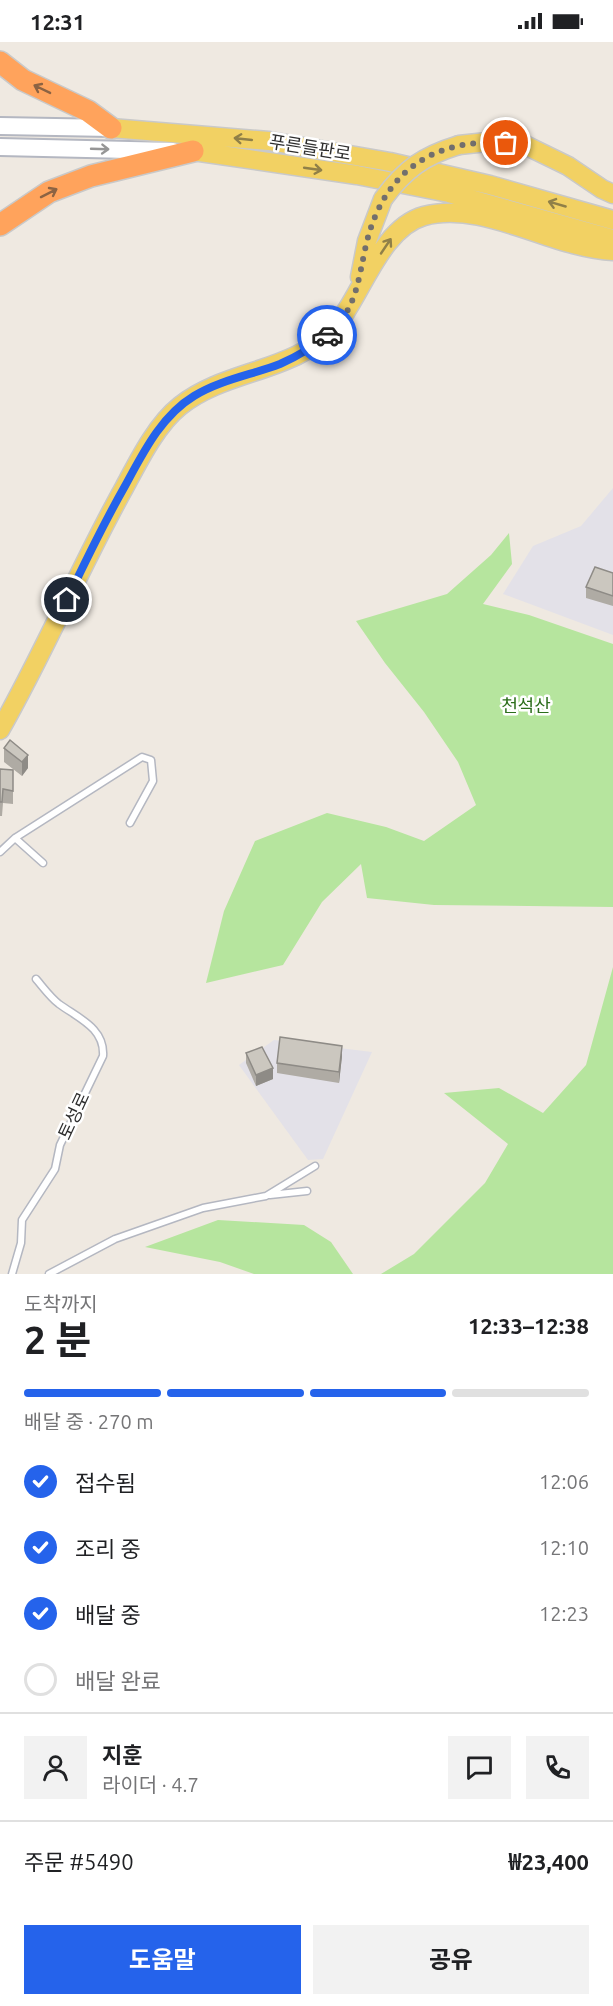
<!DOCTYPE html>
<html lang="ko">
<head>
<meta charset="utf-8">
<style>
  body { margin:0; font-family:Ubuntu,"Noto Sans KR",sans-serif; background:#f2f2f2; color:#202124; height:100vh; display:flex; flex-direction:column; font-size:22px; white-space:nowrap }
  * { box-sizing:border-box; margin:0 }
  p { font-size:20px; color:#757577 }
  .icon { flex:none; width:33px; height:33px; fill:none; stroke:currentColor; stroke-width:2; stroke-linecap:round; stroke-linejoin:round }
  .map { position:relative; height:1232px; overflow:hidden }
  .sheet { display:flex; flex-direction:column; background:#fff; flex:1 }
  .sheet>* { flex:none }
  .pin { position:absolute; display:grid; place-items:center; width:51px; height:51px; color:#fff; margin:-26px; border:3px solid #fff; border-radius:50%; box-shadow:0 2px 6px #0007 }
  .courier { position:absolute; display:grid; place-items:center; width:60px; height:60px; margin:-30px; border:4px solid #2563eb; border-radius:50%; background:#fff; color:#222; box-shadow:0 2px 8px #0007 }
  .headline em { font-style:normal; font-weight:700 }
  .headline div { display:flex; flex-direction:column-reverse }
  .headline { display:flex; align-items:center; justify-content:space-between; height:102px; padding:0 24px }
  h1 { font-size:39px; font-weight:700; line-height:45px }
  .bar { display:grid; grid-template-columns:repeat(4,1fr); gap:9px 6px; align-content:center; height:72px; padding:0 24px }
  .bar i { height:8px; border-radius:4px; background:#e0e0e0 }
  .bar .current { background:#2563eb }
  .bar p { grid-column:span 4 }
  .line { display:flex; align-items:center; gap:15px; padding:0 24px; border-top:2px solid #e0e0e0 }
  .line div { flex:1 }
  .round { display:grid; place-items:center; flex:none; width:63px; height:63px; border-radius:0px; background:#f2f2f2 }
  ol { padding:0 24px; list-style:none }
  li { display:flex; align-items:center; gap:18px; height:66px }
  li p { margin-inline-start:auto }
  li .icon { padding:6px; border-radius:50%; background:#2563eb; color:#fff; stroke-width:4 }
  li:last-child { color:#757577 }
  li i { width:33px; height:33px; border:3px solid #e0e0e0; border-radius:50% }
  .action { display:flex; gap:12px; margin-top:auto; padding:12px 24px }
  .action a { flex:1; height:69px; border-radius:0px; background:#2563eb; color:#fff; font-size:24px; font-weight:700; line-height:69px; text-align:center }
  .action a+a { background:#f2f2f2; color:#202124 }
  .status { display:flex; justify-content:space-between; align-items:center; height:42px; padding:0 30px; background:#fff; direction:ltr }
  .status svg { height:16px; fill:currentColor }
  .map>svg:first-child { display:block }
  .industrial { fill:#e3e1e8 }
  .green { fill:#b6e59e }
  .lines { fill:none; stroke-linecap:round; stroke-linejoin:round }
  .lane-casing { stroke:#b4b7c1; stroke-width:9 }
  .secondary-casing { stroke:#b4b7c1; stroke-width:20 }
  .primary-casing { stroke:#c9c9c9; stroke-width:21 }
  .highway-casing { stroke:#c9c9c9; stroke-width:24 }
  .lane { stroke:#fff; stroke-width:6 }
  .secondary { stroke:#fff; stroke-width:16 }
  .primary { stroke:#f2d163; stroke-width:18 }
  .highway { stroke:#ffa35c; stroke-width:21 }
  .primary-bridge-casing { stroke:#c9c9c9; stroke-width:21; stroke-linecap:butt }
  .primary-bridge { stroke:#f2d163; stroke-width:18 }
  .wall { fill:#afaba4 }
  .shaded-wall { fill:#8e8b86 }
  .building { fill:#cbc7bf; stroke:#8e8b86; stroke-width:1.5 }
  .oneway { stroke:#8c6343 }
  .oneway2 { stroke:#908048 }
  .oneway3 { stroke:#969696 }
  .done { stroke:#726f6d; stroke-width:6; stroke-dasharray:0 10.8 }
  .route { stroke:#2563eb; stroke-width:8 }
  .labels { text-anchor:middle; stroke-width:5; stroke-linejoin:round; paint-order:stroke }
  .street-label { font-size:18px; fill:#2e2e2e; stroke:#fff }
  .park-label { font-size:18px; fill:#2c6e1b; stroke:#fff }
</style>
</head>
<body>
<div class="status"><b>12:31</b><svg viewBox="0 0 49 12"><path d="M0 12V9h3v3zM5 12V6h3v6zM10 12V3h3v9zM15 12V0h3v12zM26 1h20v11H26zM47 4h2v5h-2z"/></svg></div>
<div class="map">
<svg width="613" height="1232" viewBox="0 0 613 1232">
  <rect width="100%" height="100%" fill="#efe9e1"/>
  <path class="industrial" d="M613,446V593L503,552L533,504L581,484Z
    M274,998L372,1010L323,1117L308,1118L239,1023Z"/>
  <path class="green" d="M509,491L512,522L483,562L529,573L613,602V865L434,863L367,856L361,822L322,860L283,923L206,941L224,869L255,799L327,771L386,785L424,799L476,763L458,720L424,670L385,621L356,579L447,552L491,513Z
    M613,925V1232H381L414,1212L485,1141L508,1102L444,1051L499,1046L543,1071L586,1023Z
    M218,1178L304,1183L331,1200L353,1232H254L220,1220L145,1205Z"/>
  <g class="lines">
    <defs>
      <path id="lane" d="M15,796L142,715L151,718L153,739L130,781
        M0,810L15,796L43,821
        M270,1153L307,1149
        M12,1232L21,1201L22,1178L55,1127L60,1103L103,1014C105,986 78,976 59,962C50,955 43,945 36,937
        M49,1232L115,1197L203,1166L266,1154L315,1124"/>
      <path id="secondary" d="M0,84L111,86
        M0,105L173,109"/>
      <path id="primary" d="M111,86L269,99L390,120L490,143L613,178
        M459,103L487,100L525,103L568,124L602,147L613,152
        M193,109L357,133L449,151L613,197
        M360,235L367,199L383,157
        M0,688C45,609 80,525 124,446C138,420 156,383 180,364C226,327 294,331 336,285C341,280 344,272 348,266C367,236 387,184 424,174C484,158 551,206 613,209"/>
      <path id="highway" d="M0,20L23,38L88,69L111,86
        M0,183L49,150L91,134L193,109"/>
    </defs>
    <use href="#lane" class="lane-casing"/>
    <use href="#secondary" class="secondary-casing"/>
    <use href="#primary" class="primary-casing"/>
    <use href="#highway" class="highway-casing"/>
    <use href="#lane" class="lane"/>
    <use href="#secondary" class="secondary"/>
    <use href="#primary" class="primary"/>
    <use href="#highway" class="highway"/>
    <defs>
      <path id="primary-bridge" d="M383,157C405,127 423,114 459,103"/>
    </defs>
    <use href="#primary-bridge" class="primary-bridge-casing"/>
    <use href="#primary-bridge" class="primary-bridge"/>
  </g>
  <path class="wall" d="M613,531V564L586,556V545Z
    M10,698L28,726L22,734L4,720V706Z
    M0,727L13,728V762L3,761L2,774H0Z
    M246,1011L273,1037L256,1044L246,1021Z
    M342,1014L339,1041L277,1031V1021Z"/>
  <path class="shaded-wall" d="M28,713V726L22,734V720Z
    M342,1004V1014L339,1041V1030Z
    M273,1026V1037L256,1044V1033Z"/>
  <path class="building" d="M595,525L613,531V554L586,545Z
    M10,698L28,713L22,720L4,706Z
    M0,727L13,728V749L3,747L2,760H0Z
    M280,995L342,1004L339,1030L277,1021Z
    M262,1005L273,1026L256,1033L246,1011Z"/>
  <defs><path id="oneway-shaft" d="M-6 0H5M1.5-3L5.5 0L1.5 3" fill="none" stroke-width="1.6" stroke-linecap="round" stroke-linejoin="round" transform="scale(1.5)"/></defs>
  <g class="oneway">
    <use href="#oneway-shaft" transform="translate(42 47) rotate(-154)"/>
    <use href="#oneway-shaft" transform="translate(49 151) rotate(-27)"/>
  </g>
  <g class="oneway2">
    <use href="#oneway-shaft" transform="translate(243 97) rotate(-174)"/>
    <use href="#oneway-shaft" transform="translate(313 127) rotate(8)"/>
    <use href="#oneway-shaft" transform="translate(557 162) rotate(-164)"/>
    <use href="#oneway-shaft" transform="translate(386 204) rotate(-56)"/>
  </g>
  <use class="oneway3" href="#oneway-shaft" transform="translate(100 107) rotate(2)"/>
  <g class="lines">
    <path class="done" d="M327,293C358,267 358,236 367,199C385,128 435,96 506,101"/>
    <path class="route" d="M67,558C85,520 104,481 125,444C143,411 161,374 194,354C220,338 251,333 280,322C296,315 313,305 327,293"/>
  </g>
  <g class="labels">
    <g class="street-label">
      <text transform="translate(310 106) rotate(9)" y="6">푸른들판로</text>
      <text transform="translate(74 1074) rotate(-65)" y="6">토성로</text>
    </g>
    <g class="park-label">
      <text x="526" y="670">천석산</text>
    </g>
  </g>
</svg>
<div class="pin" style="left:506px;top:101px;background:#ea580c"><svg class="icon" aria-label="bag" viewBox="0 0 24 24"><path d="M5 8h14l-1 12H6zM9 8a3 3 0 0 1 6 0"/></svg></div>
<div class="pin" style="left:67px;top:558px;background:#1f2937"><svg class="icon" aria-label="home" viewBox="0 0 24 24"><path d="M3 11l9-7 9 7M6 9v11h12V9"/></svg></div>
<div class="courier" style="left:327px;top:293px"><svg class="icon" aria-label="car" viewBox="0 0 24 24"><path d="M5 17H2v-5l4-1 3-4h7l3 4 3 1v5h-3M9 17h6M6 11h13"/><circle cx="7" cy="17" r="2"/><circle cx="17" cy="17" r="2"/></svg></div>
</div>
<section class="sheet">
<div class="headline"><div><h1>2 분</h1><p>도착까지</p></div><em>12:33–12:38</em></div>
<div class="bar"><i class="current"></i><i class="current"></i><i class="current"></i><i></i><p>배달 중 · 270 m</p></div>
<ol>
<li><svg class="icon" aria-label="check" viewBox="0 0 24 24"><path d="M5 12l5 5 9-10"/></svg>접수됨<p>12:06</p></li>
<li><svg class="icon" aria-label="check" viewBox="0 0 24 24"><path d="M5 12l5 5 9-10"/></svg>조리 중<p>12:10</p></li>
<li><svg class="icon" aria-label="check" viewBox="0 0 24 24"><path d="M5 12l5 5 9-10"/></svg>배달 중<p>12:23</p></li>
<li><i></i>배달 완료</li>
</ol>
<div class="line" style="height:108px"><a class="round"><svg class="icon" aria-label="person" viewBox="0 0 24 24"><circle cx="12" cy="8" r="4"/><path d="M4 21q1-7 8-7t8 7"/></svg></a><div><b>지훈</b><p>라이더 · 4.7</p></div><a class="round"><svg class="icon" aria-label="chat" viewBox="0 0 24 24"><path d="M4 5h16v11H9l-5 4z"/></svg></a><a class="round"><svg class="icon" aria-label="phone" viewBox="0 0 24 24"><path d="M5 4h4l2 5-3 2q2 4 5 5l2-3 5 2v4C11 20 4 13 5 4z"/></svg></a></div>
<div class="line" style="height:78px"><div>주문 #5490</div><b>₩23,400</b></div>
<div class="action"><a>도움말</a><a>공유</a></div>
</section>
</body>
</html>
